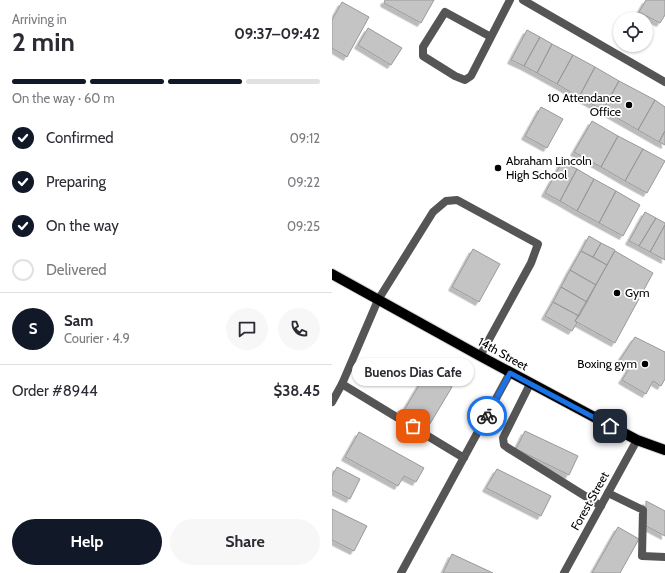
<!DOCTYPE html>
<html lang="en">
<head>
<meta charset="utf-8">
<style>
  body { margin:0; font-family:Cabin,sans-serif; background:#f7f7f7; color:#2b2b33; height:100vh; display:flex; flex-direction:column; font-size:15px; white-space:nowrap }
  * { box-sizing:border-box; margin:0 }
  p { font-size:13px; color:#7c7c81 }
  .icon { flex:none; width:22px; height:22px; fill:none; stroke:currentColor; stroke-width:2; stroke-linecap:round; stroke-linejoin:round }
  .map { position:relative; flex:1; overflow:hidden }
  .side { display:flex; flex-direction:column; background:#fff; width:332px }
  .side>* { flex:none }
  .fabs { position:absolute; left:281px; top:12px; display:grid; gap:8px }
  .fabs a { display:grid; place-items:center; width:40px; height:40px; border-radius:50%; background:#fff; box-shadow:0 1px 3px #0004; font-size:20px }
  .pin { position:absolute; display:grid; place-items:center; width:34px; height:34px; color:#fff; margin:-17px; border-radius:8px; box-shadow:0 2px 6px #0006 }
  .courier { position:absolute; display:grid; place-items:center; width:40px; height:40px; margin:-20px; border:3px solid #1a73e8; border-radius:50%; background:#fff; color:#222; box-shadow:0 1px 5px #0007 }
  .bubble { position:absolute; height:28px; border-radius:14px; background:#fff; box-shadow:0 1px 3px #0004; font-size:13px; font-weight:700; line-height:28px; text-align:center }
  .overview em { font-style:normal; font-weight:700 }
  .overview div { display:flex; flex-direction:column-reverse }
  .overview { display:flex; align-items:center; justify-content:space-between; height:68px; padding:0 12px }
  h1 { font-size:26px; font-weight:700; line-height:30px }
  .bar { display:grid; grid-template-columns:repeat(4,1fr); gap:6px 4px; align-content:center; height:48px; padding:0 12px }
  .bar i { height:5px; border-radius:3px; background:#e1e1e2 }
  .bar .active { background:#111827 }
  .bar p { grid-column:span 4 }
  .line { display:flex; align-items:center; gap:10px; padding:0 12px; border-top:1px solid #e1e1e2 }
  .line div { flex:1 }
  .round { display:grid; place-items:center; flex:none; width:42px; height:42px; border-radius:21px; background:#f7f7f7 }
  ol { padding:0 12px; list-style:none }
  li { display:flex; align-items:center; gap:12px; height:44px }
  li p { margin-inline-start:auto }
  li .icon { padding:4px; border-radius:50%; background:#111827; color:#fff; stroke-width:4 }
  li:last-child { color:#7c7c81 }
  li i { width:22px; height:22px; border:2px solid #e1e1e2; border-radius:50% }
  .button { display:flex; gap:8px; margin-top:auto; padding:8px 12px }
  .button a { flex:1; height:46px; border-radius:24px; background:#111827; color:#fff; font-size:16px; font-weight:700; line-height:46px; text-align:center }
  .button a+a { background:#f7f7f7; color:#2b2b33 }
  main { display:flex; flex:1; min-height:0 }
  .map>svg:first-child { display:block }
  .building { fill:#c4c4c4; stroke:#999; filter:url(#shadow) }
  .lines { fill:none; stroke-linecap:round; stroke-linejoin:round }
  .primary-casing { stroke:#dbdbdb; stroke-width:12 }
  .lane { stroke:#555; stroke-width:8 }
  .street { stroke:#555; stroke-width:8 }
  .primary { stroke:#000; stroke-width:10 }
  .done { stroke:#595959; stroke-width:4; stroke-dasharray:0 7.2 }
  .route { stroke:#1a73e8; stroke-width:5 }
  .poi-dot { fill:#000; stroke:#fff; stroke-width:1.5 }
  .labels { text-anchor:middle; stroke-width:3.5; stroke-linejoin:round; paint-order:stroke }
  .poi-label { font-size:12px; fill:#000; stroke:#fff; text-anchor:end }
  .street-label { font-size:12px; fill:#000; stroke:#fff }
</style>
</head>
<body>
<main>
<section class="side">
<div class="overview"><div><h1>2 min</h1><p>Arriving in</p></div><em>09:37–09:42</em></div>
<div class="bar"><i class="active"></i><i class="active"></i><i class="active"></i><i></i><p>On the way · 60 m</p></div>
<ol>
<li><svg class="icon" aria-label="check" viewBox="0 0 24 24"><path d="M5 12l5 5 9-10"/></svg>Confirmed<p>09:12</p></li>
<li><svg class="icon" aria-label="check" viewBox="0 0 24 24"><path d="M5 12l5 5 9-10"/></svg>Preparing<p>09:22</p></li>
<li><svg class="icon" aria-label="check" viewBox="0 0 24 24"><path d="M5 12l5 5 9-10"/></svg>On the way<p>09:25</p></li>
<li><i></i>Delivered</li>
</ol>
<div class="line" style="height:72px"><b class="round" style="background:#111827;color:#fff">S</b><div><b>Sam</b><p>Courier · 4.9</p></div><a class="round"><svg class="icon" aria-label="chat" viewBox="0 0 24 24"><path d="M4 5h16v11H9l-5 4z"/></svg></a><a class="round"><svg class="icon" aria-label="phone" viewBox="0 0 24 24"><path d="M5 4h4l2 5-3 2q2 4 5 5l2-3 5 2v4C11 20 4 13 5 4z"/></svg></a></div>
<div class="line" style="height:52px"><div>Order #8944</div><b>$38.45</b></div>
<div class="button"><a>Help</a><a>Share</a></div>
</section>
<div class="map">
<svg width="333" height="573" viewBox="0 0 333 573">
  <defs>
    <filter id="shadow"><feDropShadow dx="-3.5" dy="3.5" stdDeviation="0" flood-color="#0004"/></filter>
  </defs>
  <rect width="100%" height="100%" fill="#fff"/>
  <path class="building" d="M53,0H102L89,23L52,3Z
    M314,0H333V15L328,23L307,12Z
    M10,2L37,17L15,57L0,48V20Z
    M36,28L70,48L59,65L26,45Z
    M195,30L208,37L192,66L179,60Z
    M208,37L220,44L205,73L192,66Z
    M220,44L241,55L225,84L205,73Z
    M241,55L263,67L247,97L225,84Z
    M263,67L287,81L271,110L247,97Z
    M287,81L323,100L306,130L271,110Z
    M323,100L333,107V131L327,142L306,130Z
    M209,107L231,119L215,148L193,136Z
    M260,121L286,136L269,167L242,152Z
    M333,131V145L327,142Z
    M286,136L311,149L293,181L269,167Z
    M311,149L333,161L315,193L293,181Z
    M230,162L245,169L228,201L213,193Z
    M245,169L262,179L245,211L228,201Z
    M262,179L284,191L267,223L245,211Z
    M284,191L308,205L291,236L267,223Z
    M313,212L324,218L307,246L297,241Z
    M324,218L333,223V225L318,252L307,246Z
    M333,225V260L318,252Z
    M257,236L269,243L261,257L249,251Z
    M269,243L283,250L275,265L261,257Z
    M141,249L168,264L147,302L120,287Z
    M249,251L275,265L264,285L238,270Z
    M283,251L321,273L283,343L243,321Z
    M238,270L264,285L255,302L229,287Z
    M229,287L255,302L247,316L221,302Z
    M221,302L247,316L243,321L245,323L240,331L213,316Z
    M303,337L333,352V379L329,386L321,381L314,394L290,380L298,367L287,361Z
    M95,372L120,387L96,427L71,412Z
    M193,431L246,456L237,475L184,449Z
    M27,432L92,468L84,482L72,476L66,486L13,457Z
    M5,467L28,479L18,499L0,490V476Z
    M165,469L219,496L209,516L154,488Z
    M314,501L333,511V536L314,526Z
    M0,509L35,526L22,551L0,540Z
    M286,527L307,539L288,573H260Z
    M120,554L161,573H111Z"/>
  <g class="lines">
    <defs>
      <path id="primary" d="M0,274L148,356L305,440L333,450"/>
    </defs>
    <use href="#primary" class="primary-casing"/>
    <path class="lane" d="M159,37L113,12L91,47V56L123,76L133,80L139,76L178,0
      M46,300L101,212L114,201L125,200L206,244L199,263L148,356
      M10,384L132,458
      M198,384L171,438L172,445L176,448L269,506
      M276,493L311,510L310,556L333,557
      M69,573L178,373"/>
    <path class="street" d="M191,0L333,82
      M0,402L10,384L46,300
      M232,573L305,440"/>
    <use href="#primary" class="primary"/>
  </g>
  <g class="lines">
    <path class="done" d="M81,426L132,458L155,416"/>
    <path class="route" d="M155,416L178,373L278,426"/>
  </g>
  <g class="poi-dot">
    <circle cx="297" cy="105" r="4"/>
    <circle cx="166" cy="168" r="4"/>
    <circle cx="285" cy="293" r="4"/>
    <circle cx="313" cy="364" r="4"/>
  </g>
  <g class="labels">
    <g class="poi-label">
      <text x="289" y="102">10 Attendance<tspan x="289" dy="14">Office</tspan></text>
      <text x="174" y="165" text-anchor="start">Abraham Lincoln<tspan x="174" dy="14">High School</tspan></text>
      <text x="293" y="297" text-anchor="start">Gym</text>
      <text x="305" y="368">Boxing gym</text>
    </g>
    <g class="street-label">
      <text transform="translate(171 354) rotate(29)" y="4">14th Street</text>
      <text transform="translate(258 501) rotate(-61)" y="4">Forest Street</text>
    </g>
  </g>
</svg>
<div class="fabs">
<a><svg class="icon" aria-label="locate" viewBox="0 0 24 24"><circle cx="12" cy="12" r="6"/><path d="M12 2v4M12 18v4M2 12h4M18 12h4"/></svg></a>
</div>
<div class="pin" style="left:81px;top:426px;background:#ea580c"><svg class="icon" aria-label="bag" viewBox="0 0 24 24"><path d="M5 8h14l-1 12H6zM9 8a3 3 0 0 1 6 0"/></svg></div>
<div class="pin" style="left:278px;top:426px;background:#1f2937"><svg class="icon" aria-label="home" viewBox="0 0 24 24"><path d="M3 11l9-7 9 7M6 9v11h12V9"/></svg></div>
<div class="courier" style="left:155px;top:416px"><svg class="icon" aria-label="bike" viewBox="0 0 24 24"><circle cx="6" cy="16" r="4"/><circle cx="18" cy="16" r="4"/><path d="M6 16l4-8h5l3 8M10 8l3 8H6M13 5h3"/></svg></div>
<div class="bubble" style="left:20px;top:358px;width:122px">Buenos Dias Cafe</div>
</div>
</main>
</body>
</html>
